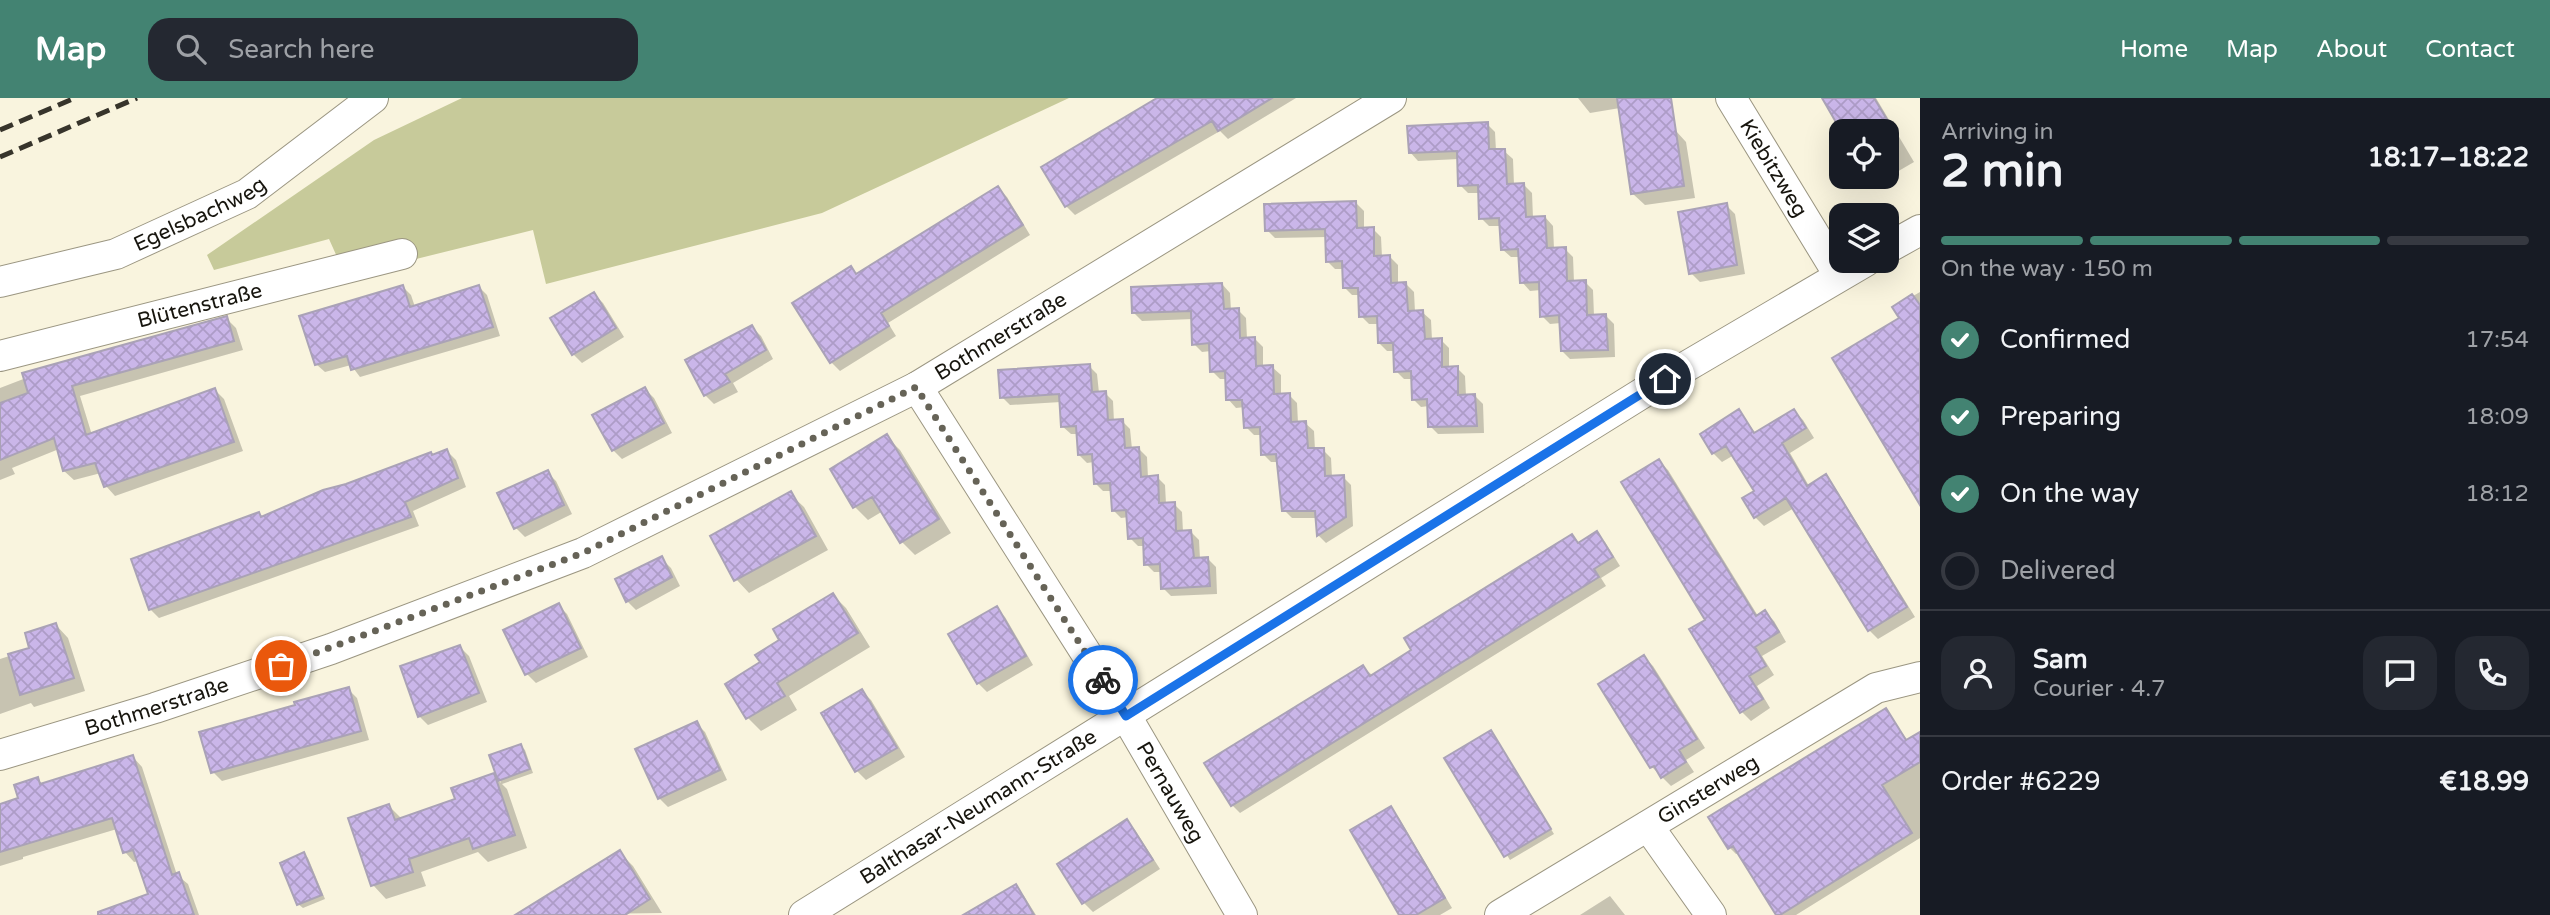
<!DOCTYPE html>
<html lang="en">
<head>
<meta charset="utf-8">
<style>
  body { margin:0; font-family:"Varela Round",sans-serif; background:#242831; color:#f1f3f6; height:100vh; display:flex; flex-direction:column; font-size:26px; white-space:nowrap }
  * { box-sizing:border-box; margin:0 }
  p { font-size:23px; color:#9ea1a6 }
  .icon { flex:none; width:38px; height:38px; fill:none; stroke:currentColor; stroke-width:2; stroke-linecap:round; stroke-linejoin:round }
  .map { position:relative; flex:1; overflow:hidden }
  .panel { display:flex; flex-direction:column; background:#171b24; width:630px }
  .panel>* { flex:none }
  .controls { position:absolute; left:1829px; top:21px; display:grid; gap:14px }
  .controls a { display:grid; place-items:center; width:70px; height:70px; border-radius:14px; background:#171b24; box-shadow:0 7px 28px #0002; font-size:35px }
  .pin { position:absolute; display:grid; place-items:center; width:60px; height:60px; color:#fff; margin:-30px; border:4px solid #fff; border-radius:50%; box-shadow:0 2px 7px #0007 }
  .courier { position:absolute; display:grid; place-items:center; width:70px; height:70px; margin:-35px; border:5px solid #1a73e8; border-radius:50%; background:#fff; color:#222; box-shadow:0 2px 9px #0007 }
  .headline em { font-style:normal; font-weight:700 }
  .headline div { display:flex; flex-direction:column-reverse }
  .headline { display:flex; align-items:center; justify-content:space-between; height:119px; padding:0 21px }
  h1 { font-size:46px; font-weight:700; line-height:52px }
  .bar { display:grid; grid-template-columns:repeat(4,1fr); gap:10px 7px; align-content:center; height:84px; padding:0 21px }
  .bar i { height:9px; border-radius:5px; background:#363941 }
  .bar .current { background:#438372 }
  .bar p { grid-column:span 4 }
  .line { display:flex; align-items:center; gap:18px; padding:0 21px; border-top:2px solid #363941 }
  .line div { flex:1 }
  .round { display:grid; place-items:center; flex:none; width:74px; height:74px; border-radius:21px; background:#242831 }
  ol { padding:0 21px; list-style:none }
  li { display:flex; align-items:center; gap:21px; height:77px }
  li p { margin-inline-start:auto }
  li .icon { padding:7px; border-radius:50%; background:#438372; color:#fff; stroke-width:4 }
  li:last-child { color:#9ea1a6 }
  li i { width:38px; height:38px; border:4px solid #363941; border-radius:50% }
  header { display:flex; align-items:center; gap:42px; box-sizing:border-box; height:98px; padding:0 35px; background:#438372; color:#fff }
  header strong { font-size:33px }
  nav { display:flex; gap:38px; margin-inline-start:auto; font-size:24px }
  .search { width:490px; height:63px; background:#242831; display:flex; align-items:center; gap:18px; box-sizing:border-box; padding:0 24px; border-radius:21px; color:#9ea1a6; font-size:26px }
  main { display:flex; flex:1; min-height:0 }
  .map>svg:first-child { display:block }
  .green { fill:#c7ca9a }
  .shadow { fill:#0003 }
  .building { fill:url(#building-cross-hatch); stroke:#aaa2b6; stroke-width:2 }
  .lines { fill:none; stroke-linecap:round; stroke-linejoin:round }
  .minor-casing { stroke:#9b9682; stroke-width:32 }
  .minor { stroke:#fff; stroke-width:30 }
  .rail { stroke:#37342b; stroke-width:5; stroke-dasharray:14 7; stroke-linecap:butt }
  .done { stroke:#666357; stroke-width:7; stroke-dasharray:0 12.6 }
  .route { stroke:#1a73e8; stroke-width:9 }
  .labels { text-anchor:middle; stroke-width:5; stroke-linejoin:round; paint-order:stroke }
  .street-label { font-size:21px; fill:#17150e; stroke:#fff }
</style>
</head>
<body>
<header>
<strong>Map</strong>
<div class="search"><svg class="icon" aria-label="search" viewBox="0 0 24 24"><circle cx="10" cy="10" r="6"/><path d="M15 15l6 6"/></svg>Search here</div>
<nav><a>Home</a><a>Map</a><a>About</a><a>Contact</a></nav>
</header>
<main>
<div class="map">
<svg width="1920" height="817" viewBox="0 0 1920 817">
  <defs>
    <pattern id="building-cross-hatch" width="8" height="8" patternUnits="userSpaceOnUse" patternTransform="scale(1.75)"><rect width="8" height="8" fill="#cab6e9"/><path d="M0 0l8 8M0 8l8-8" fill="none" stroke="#ad9cc7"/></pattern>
  </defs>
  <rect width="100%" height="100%" fill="#f9f4de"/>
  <path class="green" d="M462,0H1069L822,115L546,186L533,132L404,164L338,161L329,141L214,172L207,157L374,42Z"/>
  <path class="shadow" d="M1183,0H1296L1228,41L1220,33L1075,117L1066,108Z
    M1578,0H1670L1676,33L1686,44L1695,100L1645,107L1633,96L1620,10L1590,15Z
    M1824,0H1876L1914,64L1878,85L1871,79H1886V33H1843Z
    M1487,26L1495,34L1496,53H1504L1513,61L1514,87H1524L1532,95L1533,120L1545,119L1553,128L1554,151H1565L1573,159L1574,184H1585L1593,192L1594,218H1606L1614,226L1615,259L1570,261L1562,253L1561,225L1550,226L1542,218L1541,192L1530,193L1522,184L1521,159H1511L1502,151V128H1489L1481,120L1480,95H1468L1460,87L1459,61L1418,63L1410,54Z
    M998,90L1007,99L1030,137L888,225L896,238L840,273L831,264L851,170L858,177Z
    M1356,105L1364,113V132L1373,131L1381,139L1382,159H1390L1398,167V186H1406L1414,194L1415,214H1422L1431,222L1432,242H1441L1449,250V270H1457L1465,278L1466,298H1475L1483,306L1484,335L1438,336L1430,328L1429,308L1421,309L1413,301V281H1404L1396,273L1395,253H1387L1379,245V226H1369L1361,218L1360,197H1352L1344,189V171H1335L1327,163V139L1275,140L1267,132Z
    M1726,107L1735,116L1745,176L1700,184L1691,175Z
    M1222,186L1230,195L1231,213L1238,212L1246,220L1247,241H1255L1263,249V269H1272L1281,277V297H1289L1297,305L1298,325H1305L1314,333L1315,352H1323L1331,360L1332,379H1343L1351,387L1353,428L1326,445L1318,437V420H1292L1284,412L1279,364H1271L1263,356L1262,337H1254L1246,329L1245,309L1236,310L1228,301L1227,281H1220L1212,273L1211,253L1202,254L1194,246L1193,221L1142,223L1134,215Z
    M403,189L411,197L415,209L479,189L487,197L500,238L360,279L351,267L325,274L316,266Z
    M1920,194V403L1901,220L1894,209Z
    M594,196L603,205L624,239L582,265L573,256Z
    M226,220L236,230L243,252L80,298L92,337L215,292L224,301L243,353L115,398L106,388L101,375L74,382L64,373L59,351L12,370L15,376L0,382V290L26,280Z
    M752,229L761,238L773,261L733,285L738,294L714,306L705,297Z
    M1089,268L1097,276L1099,295H1105L1113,303L1114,324L1122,323L1130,331L1132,351H1139L1147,359L1148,380L1157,379L1165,387L1166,406H1174L1182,414L1183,434H1191L1199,442L1200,461H1208L1216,469L1217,496L1171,498L1163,490L1162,474H1154L1146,466L1145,448H1138L1130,440L1129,419L1121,420L1113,412L1112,393H1103L1095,385L1094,364L1087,365L1079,357L1078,336H1071L1062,328L1061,304L1010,307L1002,299Z
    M645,291L654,300L672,335L622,361L613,352Z
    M1739,313L1756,336L1794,313L1803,322L1814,340L1790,355L1809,388L1825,379L1834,388L1915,519L1878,541L1869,532L1794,410L1764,428L1755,419L1757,393L1734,357L1722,364L1713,355Z
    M886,338L900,352L951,435L915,457L902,444L883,413L868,422L855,409Z
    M447,353L456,362L466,389L413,413L419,428L159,520L150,511L259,416L263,420Z
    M1659,363L1668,372L1758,518L1765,514L1774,523L1786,544L1762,558L1774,577L1757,588L1770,610L1751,623L1742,614L1707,522Z
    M547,374L556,383L572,416L525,439L516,430L499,396Z
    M790,396L804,409L828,452L749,495L736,481Z
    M1596,436L1605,444L1620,468L1601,480L1606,488L1240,715L1232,707L1363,569L1372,577L1414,553L1572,439L1579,446Z
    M662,461L671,470L680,488L636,512L627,503Z
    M833,497L846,510L870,549L789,598L797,612L761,633L748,620L727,586L762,565L782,543Z
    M558,507L567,516L588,559L536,585L527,576Z
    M996,510L1005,519L1033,567L987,594L978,585Z
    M56,527L68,540L85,593L34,609L31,605L0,616V561L31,551Z
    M460,549L469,558L487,604L428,627L419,618Z
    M1644,559L1653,568L1705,650L1686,662L1694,674L1671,688L1652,669Z
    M348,591L357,600L369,642L222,683L213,674Z
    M862,593L871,602L905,659L866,682L857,673Z
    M1886,613L1908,643L1920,635V740L1796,817H1778L1739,755L1736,756L1730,750Z
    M696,625L705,634L727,682L668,709L659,700Z
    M1491,634L1554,736L1510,762L1447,661Z
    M521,648L525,652L533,675L502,686L507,691L527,750L488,764L478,754L421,774L426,788L386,801L373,787L389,708L402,721L457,702L493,677L501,685L491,658Z
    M133,659L142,669L177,777L188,786L199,817H111L109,812L151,797L139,763L134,764L125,754L117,731L23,759V761L0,768V708L20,701L38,681L43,687Z
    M1390,711L1399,720L1452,810L1440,817H1401L1352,733Z
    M1126,724L1135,732L1160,771L1093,814L1084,805L1059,766Z
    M619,754L633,768L662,815L518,817Z
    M304,756L308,760L325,801L303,810L298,806Z
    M1015,789L1024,798L1036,817H967Z
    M1610,798L1625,817H1580Z"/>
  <path class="building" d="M1157,0H1272L1218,33L1212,23L1065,109L1041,69Z
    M1617,0H1671L1684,88L1631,96Z
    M1822,0H1874L1894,33H1841Z
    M1488,24L1489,51H1505L1507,86L1524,85L1526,119L1545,118L1547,150L1566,149L1567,183L1586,182L1587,217L1606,216L1608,252L1561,253L1559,217L1540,219L1539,184L1520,185L1518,151L1501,152L1499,120L1479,121L1478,87L1458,88L1457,53L1409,55L1407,28Z
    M998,88L1023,127L881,215L889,228L830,265L792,205L851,168L856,176Z
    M1356,103L1357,130L1374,129V158L1390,157L1391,185L1406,184L1408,213L1423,212L1425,241L1442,240V269L1458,268V297L1475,296L1477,328L1428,329L1427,301L1412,302L1411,273L1394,274L1393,245H1378L1377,218L1359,219L1358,190H1343L1342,163L1326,164L1325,131L1265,133L1264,106Z
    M1727,105L1737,167L1689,176L1678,114Z
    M1222,185L1224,211L1239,210L1240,240L1255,239L1256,268L1273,267L1274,296L1290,295L1291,324L1306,323L1308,350H1324L1325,378L1344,377L1346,419L1317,438L1315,413H1282L1276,356L1261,357L1260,329L1244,330L1242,302H1226L1225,273L1210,274L1209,245L1192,247L1191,213L1132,215L1131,189Z
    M403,187L410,209L479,187L493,229L351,272L347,258L315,267L299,218Z
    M594,194L616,230L572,257L550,220Z
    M1912,196L1920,207V407L1832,260L1899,220L1892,209Z
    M227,218L234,243L72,288L86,337L215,290L234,344L104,389L95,365L63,373L54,340L0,362V305L28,295L22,275Z
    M752,227L766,252L725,276L730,284L704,298L685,262Z
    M1090,266L1092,294L1106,293L1108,322L1123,321L1125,350L1139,349L1141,379L1158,377L1159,405L1175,404L1176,433L1191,432L1194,460L1208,459L1210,488L1161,491L1160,466L1144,467L1143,440L1128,441L1126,412L1112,413L1110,385L1094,386L1092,356L1078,357L1076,328L1061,329L1059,296L1000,300L998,272Z
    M645,289L664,325L612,353L592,317Z
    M1739,311L1754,335L1794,311L1806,330L1782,345L1807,388L1826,376L1907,509L1868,533L1786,400L1754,420L1742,400L1754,393L1726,348L1712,356L1700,336Z
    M887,336L939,421L900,445L872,399L853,410L830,371Z
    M447,351L458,380L405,404L411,419L149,512L131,461L259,414L261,419L323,392L346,386L431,354L432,357Z
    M1659,361L1756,518L1765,512L1779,534L1755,549L1766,568L1749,578L1763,601L1740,615L1689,531L1705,522L1621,384Z
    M548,372L564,407L514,431L497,395Z
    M791,393L816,438L734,483L710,438Z
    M1597,433L1613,459L1594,471L1599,479L1231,708L1204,665L1363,567L1370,578L1411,552L1404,540L1572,436L1578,445Z
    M662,458L672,479L626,504L615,481Z
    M833,495L858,535L777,585L785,598L746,621L725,586L760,564L755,557L779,542L773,531Z
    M559,505L581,550L525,577L503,532Z
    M997,508L1026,558L977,586L948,536Z
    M56,525L74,580L20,597L8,556L29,550L25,535Z
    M460,547L479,595L418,619L400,568Z
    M1644,557L1697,641L1679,652L1686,664L1661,680L1654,668L1650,670L1598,586Z
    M349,589L361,633L211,675L199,634L295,607L294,604Z
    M862,591L897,650L855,674L821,615Z
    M1886,610L1906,642L1920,634V664L1882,687L1912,735L1780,817H1776L1733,748L1728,751L1708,719Z
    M697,623L720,672L658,701L635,651Z
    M1491,632L1551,731L1504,759L1444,660Z
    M521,646L530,671L498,683L489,657Z
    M133,657L172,777L179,774L194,817H98V814L148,796L133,752L123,755L112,720L0,754V706L18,700L14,687L38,679L40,686Z
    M494,675L515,737L473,751L469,740L409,761L413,774L371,788L348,720L389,706L395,722L455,701L451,690Z
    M1391,708L1445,800L1416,817H1399L1350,732Z
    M1127,721L1153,762L1082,806L1057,766Z
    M620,752L650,801L625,817H515Z
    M304,754L322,797L297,807L280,765Z
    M1016,786L1034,817H963Z"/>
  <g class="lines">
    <defs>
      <g id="minor">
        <path id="s1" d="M1731,0L1839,177"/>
        <path d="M1886,151L1920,132"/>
        <path id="s2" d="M0,184L116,156L247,96L373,0"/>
        <path id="s3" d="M0,258L402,156"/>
        <path id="s4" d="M917,289L1126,618L1242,817"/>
        <path id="s5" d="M0,657L155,610L331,551L583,455L917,289L1391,0"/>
        <path d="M1648,728L1711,817"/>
        <path id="s6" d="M804,817L1665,281L1866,163"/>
        <path id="s7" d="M1500,817L1876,590L1920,579"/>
      </g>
    </defs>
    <use href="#minor" class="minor-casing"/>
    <use href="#minor" class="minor"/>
    <path class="rail" d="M0,32L75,0
      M0,59L137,0"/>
  </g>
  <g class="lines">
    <path class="done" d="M281,568L583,455L916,289L1103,582"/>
    <path class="route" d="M1103,582L1126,618L1665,281"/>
  </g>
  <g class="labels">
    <g class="street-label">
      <text dy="7" stroke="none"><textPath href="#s1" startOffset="82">Kiebitzweg</textPath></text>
      <text dy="7" stroke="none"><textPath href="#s2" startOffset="212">Egelsbachweg</textPath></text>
      <text dy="7" stroke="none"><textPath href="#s3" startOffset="206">Blütenstraße</textPath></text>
      <text dy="7" stroke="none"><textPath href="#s5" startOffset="1088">Bothmerstraße</textPath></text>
      <text dy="7" stroke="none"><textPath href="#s5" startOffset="164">Bothmerstraße</textPath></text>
      <text dy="7" stroke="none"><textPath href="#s7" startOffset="243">Ginsterweg</textPath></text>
      <text dy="7" stroke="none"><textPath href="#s4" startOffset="478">Pernauweg</textPath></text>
      <text dy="7" stroke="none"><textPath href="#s6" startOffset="205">Balthasar-Neumann-Straße</textPath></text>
    </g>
  </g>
</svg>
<div class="controls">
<a><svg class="icon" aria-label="locate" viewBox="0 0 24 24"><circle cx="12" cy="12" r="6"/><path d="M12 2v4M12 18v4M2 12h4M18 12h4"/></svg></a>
<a><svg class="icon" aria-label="layers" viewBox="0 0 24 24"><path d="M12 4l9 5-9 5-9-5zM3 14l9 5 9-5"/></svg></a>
</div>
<div class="pin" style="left:281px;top:568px;background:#ea580c"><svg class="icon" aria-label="bag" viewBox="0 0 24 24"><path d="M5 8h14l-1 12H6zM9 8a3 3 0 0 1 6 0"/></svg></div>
<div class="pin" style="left:1665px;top:281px;background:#1f2937"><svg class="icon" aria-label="home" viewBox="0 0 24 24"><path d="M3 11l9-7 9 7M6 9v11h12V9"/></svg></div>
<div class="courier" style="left:1103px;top:582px"><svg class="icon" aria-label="bike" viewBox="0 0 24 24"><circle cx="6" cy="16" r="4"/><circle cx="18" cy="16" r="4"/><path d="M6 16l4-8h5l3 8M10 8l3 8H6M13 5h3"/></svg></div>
</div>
<section class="panel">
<div class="headline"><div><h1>2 min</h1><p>Arriving in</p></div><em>18:17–18:22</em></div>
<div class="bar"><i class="current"></i><i class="current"></i><i class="current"></i><i></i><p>On the way · 150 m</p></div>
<ol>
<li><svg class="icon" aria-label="check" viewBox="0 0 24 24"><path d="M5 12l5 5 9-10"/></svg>Confirmed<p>17:54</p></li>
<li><svg class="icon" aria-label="check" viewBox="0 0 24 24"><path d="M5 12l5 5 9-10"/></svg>Preparing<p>18:09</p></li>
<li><svg class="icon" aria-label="check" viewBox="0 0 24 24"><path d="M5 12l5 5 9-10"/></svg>On the way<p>18:12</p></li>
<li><i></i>Delivered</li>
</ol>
<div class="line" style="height:126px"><a class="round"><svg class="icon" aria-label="person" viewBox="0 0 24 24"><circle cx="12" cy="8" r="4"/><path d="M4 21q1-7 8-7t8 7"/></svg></a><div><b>Sam</b><p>Courier · 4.7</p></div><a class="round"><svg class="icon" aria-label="chat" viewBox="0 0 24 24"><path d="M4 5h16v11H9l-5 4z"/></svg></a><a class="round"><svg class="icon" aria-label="phone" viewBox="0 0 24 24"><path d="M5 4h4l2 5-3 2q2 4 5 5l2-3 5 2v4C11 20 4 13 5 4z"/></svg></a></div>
<div class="line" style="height:91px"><div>Order #6229</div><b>€18.99</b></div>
</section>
</main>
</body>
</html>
